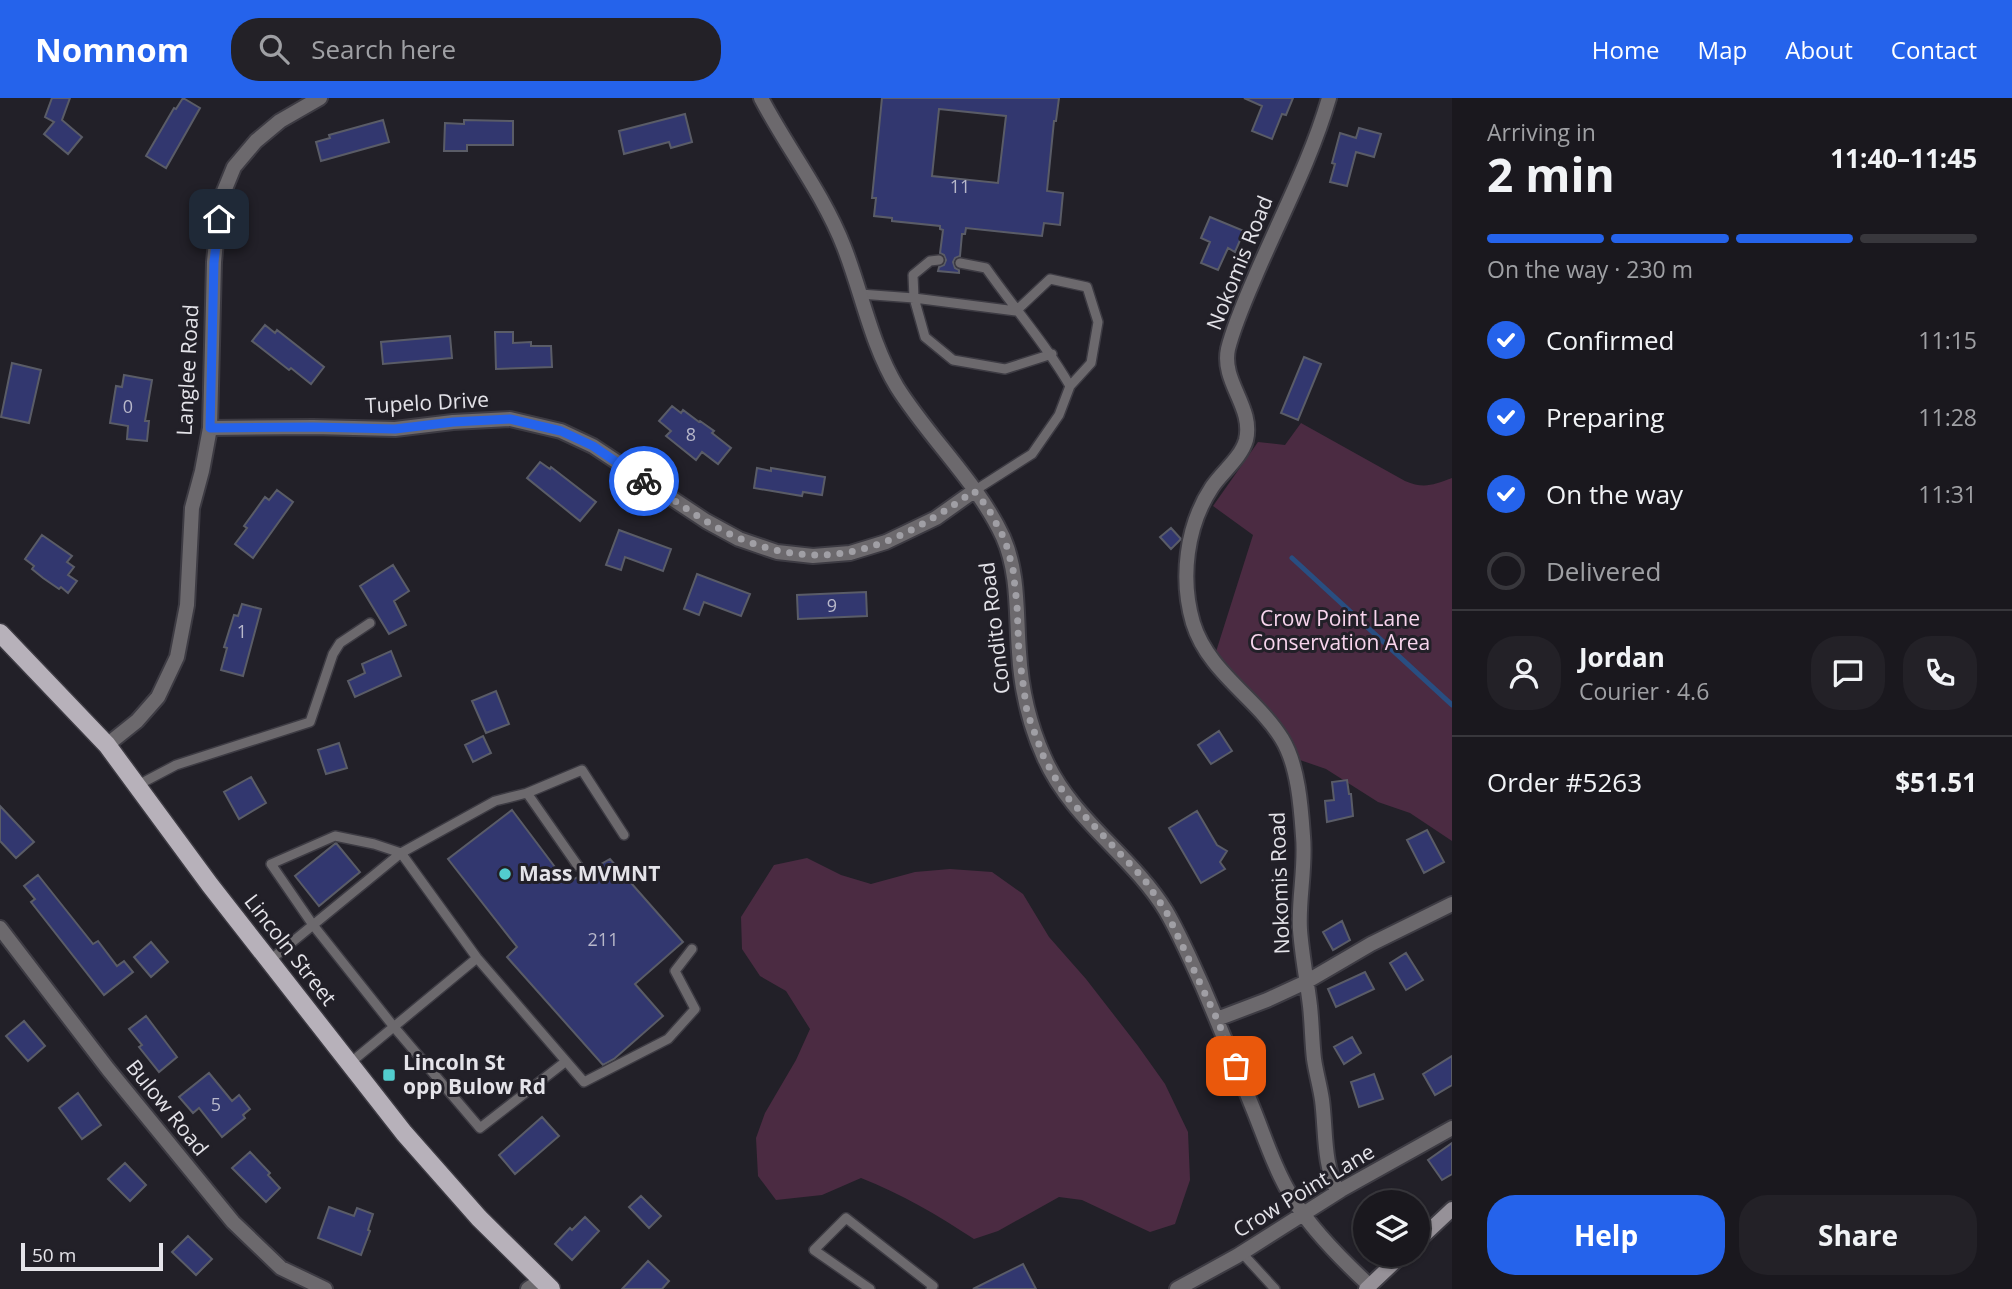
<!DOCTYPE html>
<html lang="en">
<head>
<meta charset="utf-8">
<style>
  body { margin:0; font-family:"Open Sans",sans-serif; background:#232127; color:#f1f3f6; height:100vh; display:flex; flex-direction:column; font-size:26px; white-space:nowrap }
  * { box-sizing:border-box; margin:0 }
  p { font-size:23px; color:#9fa0a4 }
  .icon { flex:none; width:38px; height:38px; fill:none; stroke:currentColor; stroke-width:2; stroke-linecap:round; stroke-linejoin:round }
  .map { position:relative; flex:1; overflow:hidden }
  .panel { display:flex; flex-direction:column; background:#1a181e; width:560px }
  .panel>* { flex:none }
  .controls { position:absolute; left:1353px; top:1092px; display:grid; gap:14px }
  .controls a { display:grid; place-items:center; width:77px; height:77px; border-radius:50%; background:#1a181e; box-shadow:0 2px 5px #0004,0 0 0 2px #38373c; font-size:35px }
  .scale { position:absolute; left:21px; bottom:18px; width:142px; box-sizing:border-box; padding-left:7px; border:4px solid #e4e3e9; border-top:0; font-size:19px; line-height:24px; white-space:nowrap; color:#e4e3e9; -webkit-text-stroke:5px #222028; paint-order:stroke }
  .pin { position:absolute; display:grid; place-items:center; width:60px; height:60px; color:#fff; margin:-30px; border-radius:14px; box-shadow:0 4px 10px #0006 }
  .courier { position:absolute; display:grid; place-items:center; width:70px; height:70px; margin:-35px; border:5px solid #2563eb; border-radius:50%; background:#fff; color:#222; box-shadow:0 2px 9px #0007 }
  .summary em { font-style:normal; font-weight:700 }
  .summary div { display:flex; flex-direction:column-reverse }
  .summary { display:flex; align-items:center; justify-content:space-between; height:119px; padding:0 35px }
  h1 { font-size:46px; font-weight:700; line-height:52px }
  .bar { display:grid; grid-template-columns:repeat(4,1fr); gap:10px 7px; align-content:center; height:84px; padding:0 35px }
  .bar i { height:9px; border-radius:5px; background:#38373c }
  .bar .selected { background:#2563eb }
  .bar p { grid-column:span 4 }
  .line { display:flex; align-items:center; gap:18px; padding:0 35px; border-top:2px solid #38373c }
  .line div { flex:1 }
  .round { display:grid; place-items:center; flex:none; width:74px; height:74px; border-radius:28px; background:#232127 }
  ol { padding:0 35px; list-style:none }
  li { display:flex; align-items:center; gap:21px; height:77px }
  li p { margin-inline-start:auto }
  li .icon { padding:7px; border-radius:50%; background:#2563eb; color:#fff; stroke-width:4 }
  li:last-child { color:#9fa0a4 }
  li i { width:38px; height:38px; border:4px solid #38373c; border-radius:50% }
  .action { display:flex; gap:14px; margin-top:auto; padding:14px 35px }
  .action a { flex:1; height:80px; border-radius:28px; background:#2563eb; color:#fff; font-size:28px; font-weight:700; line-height:80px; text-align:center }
  .action a+a { background:#232127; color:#f1f3f6 }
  header { display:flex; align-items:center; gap:42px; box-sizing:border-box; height:98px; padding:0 35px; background:#2563eb; color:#fff }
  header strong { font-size:33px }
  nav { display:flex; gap:38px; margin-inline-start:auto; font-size:24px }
  .search { width:490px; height:63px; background:#232127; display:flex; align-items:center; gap:18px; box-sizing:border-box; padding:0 24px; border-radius:28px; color:#9fa0a4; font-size:26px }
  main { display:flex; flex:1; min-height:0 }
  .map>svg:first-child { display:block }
  .green { fill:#4b2b42 }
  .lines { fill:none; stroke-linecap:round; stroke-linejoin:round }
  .stream { stroke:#294e81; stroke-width:5 }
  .building { fill:#32376f; stroke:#5a5c67; stroke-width:2; fill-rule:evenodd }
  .lane-casing { stroke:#3d3b43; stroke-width:12 }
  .street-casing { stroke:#3d3b43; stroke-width:18 }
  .secondary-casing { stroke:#3d3b43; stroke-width:18 }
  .primary-casing { stroke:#3d3b43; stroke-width:21 }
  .lane { stroke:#6c696d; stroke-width:9 }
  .street { stroke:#6c696d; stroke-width:14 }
  .secondary { stroke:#969198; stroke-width:14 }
  .primary { stroke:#b7b1ba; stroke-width:18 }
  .done { stroke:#a09fa5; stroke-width:7; stroke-dasharray:0 12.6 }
  .route { stroke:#2563eb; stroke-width:9 }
  .poi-dot { fill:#52cdce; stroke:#222028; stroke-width:2.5 }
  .labels { text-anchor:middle; stroke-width:6; stroke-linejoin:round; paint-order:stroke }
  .number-label { font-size:18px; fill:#b8b8ca }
  .street-label { font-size:21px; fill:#e4e3e9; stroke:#222028 }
  .park-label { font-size:21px; fill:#f8d5ed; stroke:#222028 }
  .poi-label { font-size:21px; font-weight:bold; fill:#e4e3e9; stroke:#222028; text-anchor:start }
</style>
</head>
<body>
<header>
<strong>Nomnom</strong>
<div class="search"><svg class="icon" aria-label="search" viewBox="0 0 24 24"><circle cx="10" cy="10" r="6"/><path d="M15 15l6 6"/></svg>Search here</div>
<nav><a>Home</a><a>Map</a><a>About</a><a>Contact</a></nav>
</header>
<main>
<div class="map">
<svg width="1452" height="1191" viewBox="0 0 1452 1191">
  <rect width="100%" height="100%" fill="#222028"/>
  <path class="green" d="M1301,325L1405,383C1424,391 1433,387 1452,380V743L1410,715L1378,704L1326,671L1300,662L1214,560L1253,437L1213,408L1258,344L1285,347Z
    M807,760L841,777L871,786L915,774L950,771L992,774L1023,796L1049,839L1086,881L1138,948L1165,986L1188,1034L1190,1082L1175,1126L1150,1134L1082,1102L1059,1099L998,1133L974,1141C937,1117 902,1096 861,1080L822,1097L776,1102L758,1078L756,1040L765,1015L796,962L810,931L786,893L760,878L742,851L741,819L774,767Z"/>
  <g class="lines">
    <path class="stream" d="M1292,460L1452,607"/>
  </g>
  <path class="building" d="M52,0H70L62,22L82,39L68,56L44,36L54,24L45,19Z
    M183,0L200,10L166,70L146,58L174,10L176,11Z
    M882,0H1059L1056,23H1054L1047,93L1063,95L1060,127L1044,125L1042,138L966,130L965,136H962L960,158L955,160L953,164L955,170L959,172V175L938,173L939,169L944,167L946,162L944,157L940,155L943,132L940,131V128L892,123V120L874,118L876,100H872ZM939,11L1006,18L998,85L932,78Z
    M1244,0H1293L1286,17L1282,16L1272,41L1252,33L1262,8Z
    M685,16L692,44L671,50L669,44L624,56L619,33Z
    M383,22L389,44L321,63L316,44L330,40L329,37Z
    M464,22L513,23V47H467V53H444L445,25L464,26Z
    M1359,30L1381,36L1374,59L1356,54L1347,88L1330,84L1335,66L1332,65L1340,35L1356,40Z
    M1210,119L1244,133L1235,154L1228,150L1218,172L1201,165L1210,144L1201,140Z
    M265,227L275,235L277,232L324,269L311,286L291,270L289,272L252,243Z
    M495,234H513V245L531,244V248H551L552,269L496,271Z
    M450,238L452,260L383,266L381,244Z
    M1304,259L1321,266L1298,322L1281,315Z
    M12,265L41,272L29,325L1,319Z
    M124,277L152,282L145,323H149L147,343L127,341L128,328L110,325L116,288L122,289Z
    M672,308L681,315L683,312L699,324L700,323L714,333L712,335L731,350L718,366L702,354L696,362L666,338L671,333L659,323Z
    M540,364L550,371L551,369L596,404L580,423L527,380Z
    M757,370L771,373V370L825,379L822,397L803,394L802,398L754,390Z
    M277,392L293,404L253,460L235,446L247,430L244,428L265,399L269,402Z
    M1171,430L1181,441L1171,451L1160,439Z
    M619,432L671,451L663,473L625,459L621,472L606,467Z
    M42,437L72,458L67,464L74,469L68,477L77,483L68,495L61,489L59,491L43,480L32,471L34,468L25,461Z
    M393,467L409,493L394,503L406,527L389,536L360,488Z
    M697,476L750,496L741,518L704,504L699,517L684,511Z
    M866,494L867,518L798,521L797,497Z
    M242,506L261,511L243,578L221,572L227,550L224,549L234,517L238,518Z
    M391,553L401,578L355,599L348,583L365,575L362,566Z
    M496,593L509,626L486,635L472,603Z
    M1219,633L1232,653L1211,666L1198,647Z
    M483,638L491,655L473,664L465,647Z
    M339,645L347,670L326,676L318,652Z
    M251,679L266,705L239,721L224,694Z
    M1347,682L1349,696H1351L1353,718L1327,724L1325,703L1334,702L1332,684Z
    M0,708L34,744L16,760L0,743Z
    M512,712L567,785L610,761L683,844L635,886L663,918L614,961L603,967L507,859L517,849L448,761Z
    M1197,713L1217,747L1227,753L1220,764L1225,771L1201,785L1169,730Z
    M1427,732L1444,764L1424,775L1407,742Z
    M336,745L360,774L319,808L295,778Z
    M38,777L93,846L98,843L117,868L124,863L133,874L104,897L31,804L35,801L24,788Z
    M1342,823L1350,842L1333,852L1323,834Z
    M151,844L168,864L151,879L134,859Z
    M1406,855L1423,882L1406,892L1390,865Z
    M1365,874L1374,891L1336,909L1328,891Z
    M146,918L177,959L159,974L139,949L142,947L129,931Z
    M24,923L45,948L28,963L6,938Z
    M1352,939L1361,955L1344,966L1334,949Z
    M1452,958V987L1435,997L1423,976Z
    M209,975L232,1003L239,997L250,1011L243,1017L245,1020L222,1039L199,1010L193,1015L179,999Z
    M1374,976L1383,1001L1359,1009L1351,984Z
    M78,995L101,1027L82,1041L59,1010Z
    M542,1019L559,1038L515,1076L499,1057Z
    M1452,1045V1076L1442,1082L1428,1062Z
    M250,1054L270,1075L268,1077L280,1090L266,1104L232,1070Z
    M125,1065L146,1087L130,1103L108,1081Z
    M641,1098L661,1118L649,1130L629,1109Z
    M329,1109L354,1118L357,1110L373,1116L368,1132L370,1133L361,1157L318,1140Z
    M585,1119L599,1133L572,1162L555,1146L570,1130L572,1132Z
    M188,1138L212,1161L196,1177L172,1154Z
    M648,1163L669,1183L662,1191H622Z
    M1023,1166L1036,1191H973Z"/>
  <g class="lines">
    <defs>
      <path id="lane" d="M939,162L930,163L913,177L914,200L925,239L953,262L1005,271L1052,256
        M960,165L986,170C1014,210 1046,246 1070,288
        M860,196L914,200L1016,213L1050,181L1087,189L1098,224L1091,265L1070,288L1059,317L1032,356L974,393
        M138,687L176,667L310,624L333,556L340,545L370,525
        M527,695L582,672L624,737
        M269,863L401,755L477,860L584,984L668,941L695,911L675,873L692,851
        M565,964L480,1030L394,929L313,827L271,766L335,738L374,746L401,755L495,703L527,695L578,768
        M350,965L477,860
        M1242,1155L1275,1191
        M870,1191L814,1152L846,1120L933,1188L931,1191"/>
      <path id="street" d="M761,0C787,50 823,95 844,149C862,195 871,246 897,289C929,340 978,385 1003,439C1019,475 1016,516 1019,554C1021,590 1029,626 1044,659C1071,721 1132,757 1166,813C1180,837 1191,863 1202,887C1220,929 1237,971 1254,1013C1266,1043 1276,1074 1293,1101C1312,1132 1343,1163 1370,1188
        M1329,0C1311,62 1280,120 1255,179C1245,202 1234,227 1228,251C1221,284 1254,309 1246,342C1241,360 1222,374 1212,389C1186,428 1180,481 1193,525C1208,574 1257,600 1282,641C1298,667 1301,709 1303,738C1306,770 1298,801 1300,832C1302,858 1307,883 1310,908C1312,926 1312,944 1314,961C1316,975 1320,988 1322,1002C1326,1032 1323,1067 1338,1094
        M210,330L313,329L395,331L453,324L510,321L561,333L593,348L706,423L739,441L777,454L813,458L850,455L886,444L936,420L974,393
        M107,647L137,623L158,599L177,559L187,507L192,410L202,373L210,330L214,164L220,103L234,69L256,43L280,23L320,0
        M0,830L108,971L233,1124L281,1170L325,1191
        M1217,921L1267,902L1306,884L1371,846L1452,806
        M528,1191L542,1182
        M1177,1191L1237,1158L1341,1092L1452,1030"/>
      <path id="secondary" d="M1418,1143L1452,1111
        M1366,1191L1402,1157"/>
      <path id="primary" d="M0,535L107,647L210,787L404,1035L479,1120L551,1191"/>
    </defs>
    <use href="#lane" class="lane-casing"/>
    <use href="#street" class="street-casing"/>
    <use href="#secondary" class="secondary-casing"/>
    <use href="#primary" class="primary-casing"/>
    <use href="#lane" class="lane"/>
    <use href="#street" class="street"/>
    <use href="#secondary" class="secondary"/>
    <use href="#primary" class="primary"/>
  </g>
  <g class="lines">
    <path class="done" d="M644,383C676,402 706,427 741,441C832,478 899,446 974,393L988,410L1005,442L1013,471L1017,507L1019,556L1027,614L1044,660L1065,697L1144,781L1166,813L1217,921L1236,968"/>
    <path class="route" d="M219,121L214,164L210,330L313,329L395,331L453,324L510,321L561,333L593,348L644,383"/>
  </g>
  <g class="poi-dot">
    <circle cx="505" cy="776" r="7"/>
    <rect x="382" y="970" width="14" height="14" rx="3.5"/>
  </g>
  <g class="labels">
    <g class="number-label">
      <text x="960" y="95">11</text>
      <text x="128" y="315">0</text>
      <text x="691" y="343">8</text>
      <text x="832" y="514">9</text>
      <text x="242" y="540">1</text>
      <text x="603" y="848">211</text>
      <text x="216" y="1013">5</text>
    </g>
    <g class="street-label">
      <text transform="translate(1240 165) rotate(-68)" y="7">Nokomis Road</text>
      <text transform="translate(188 272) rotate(-87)" y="7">Langlee Road</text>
      <text transform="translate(427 305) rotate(-3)" y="7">Tupelo Drive</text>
      <text transform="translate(995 530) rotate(-97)" y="7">Condito Road</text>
      <text transform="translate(1280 785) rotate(-92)" y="7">Nokomis Road</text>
      <text transform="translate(290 852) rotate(52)" y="7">Lincoln Street</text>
      <text transform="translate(167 1010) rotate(51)" y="7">Bulow Road</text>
      <text transform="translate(1304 1093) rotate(-31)" y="7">Crow Point Lane</text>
    </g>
    <g class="park-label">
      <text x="1340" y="528">Crow Point Lane<tspan x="1340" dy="24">Conservation Area</tspan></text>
    </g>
    <g class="poi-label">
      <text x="519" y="783">Mass MVMNT</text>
      <text x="403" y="972">Lincoln St<tspan x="403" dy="24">opp Bulow Rd</tspan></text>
    </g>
  </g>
</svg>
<div class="controls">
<a><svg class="icon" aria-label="layers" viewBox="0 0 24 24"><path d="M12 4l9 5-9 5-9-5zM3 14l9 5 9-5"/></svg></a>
</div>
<div class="scale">50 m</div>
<div class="pin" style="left:1236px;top:968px;background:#ea580c"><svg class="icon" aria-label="bag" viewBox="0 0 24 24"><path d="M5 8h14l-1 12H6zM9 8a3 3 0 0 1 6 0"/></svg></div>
<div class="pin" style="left:219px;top:121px;background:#1f2937"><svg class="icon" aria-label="home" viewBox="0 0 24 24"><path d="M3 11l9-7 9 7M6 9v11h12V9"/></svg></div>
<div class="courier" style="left:644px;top:383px"><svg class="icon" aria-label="bike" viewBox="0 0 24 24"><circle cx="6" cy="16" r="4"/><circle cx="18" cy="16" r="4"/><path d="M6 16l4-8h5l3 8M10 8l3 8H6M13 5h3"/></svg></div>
</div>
<section class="panel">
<div class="summary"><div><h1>2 min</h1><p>Arriving in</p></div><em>11:40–11:45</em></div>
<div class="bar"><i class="selected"></i><i class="selected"></i><i class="selected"></i><i></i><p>On the way · 230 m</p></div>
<ol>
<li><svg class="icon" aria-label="check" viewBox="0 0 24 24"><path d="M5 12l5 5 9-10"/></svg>Confirmed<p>11:15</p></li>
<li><svg class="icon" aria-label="check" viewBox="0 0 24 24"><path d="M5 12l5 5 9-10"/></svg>Preparing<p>11:28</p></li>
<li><svg class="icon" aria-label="check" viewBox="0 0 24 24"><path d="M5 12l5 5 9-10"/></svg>On the way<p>11:31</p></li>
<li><i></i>Delivered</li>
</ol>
<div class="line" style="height:126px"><a class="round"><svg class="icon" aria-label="person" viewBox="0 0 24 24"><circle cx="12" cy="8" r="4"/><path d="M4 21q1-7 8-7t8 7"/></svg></a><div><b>Jordan</b><p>Courier · 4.6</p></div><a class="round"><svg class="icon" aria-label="chat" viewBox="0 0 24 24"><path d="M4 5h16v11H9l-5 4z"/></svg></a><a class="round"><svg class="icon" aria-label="phone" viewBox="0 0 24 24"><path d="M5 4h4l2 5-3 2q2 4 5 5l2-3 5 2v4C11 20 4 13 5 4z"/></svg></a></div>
<div class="line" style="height:91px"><div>Order #5263</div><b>$51.51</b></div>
<div class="action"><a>Help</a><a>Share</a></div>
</section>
</main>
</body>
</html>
